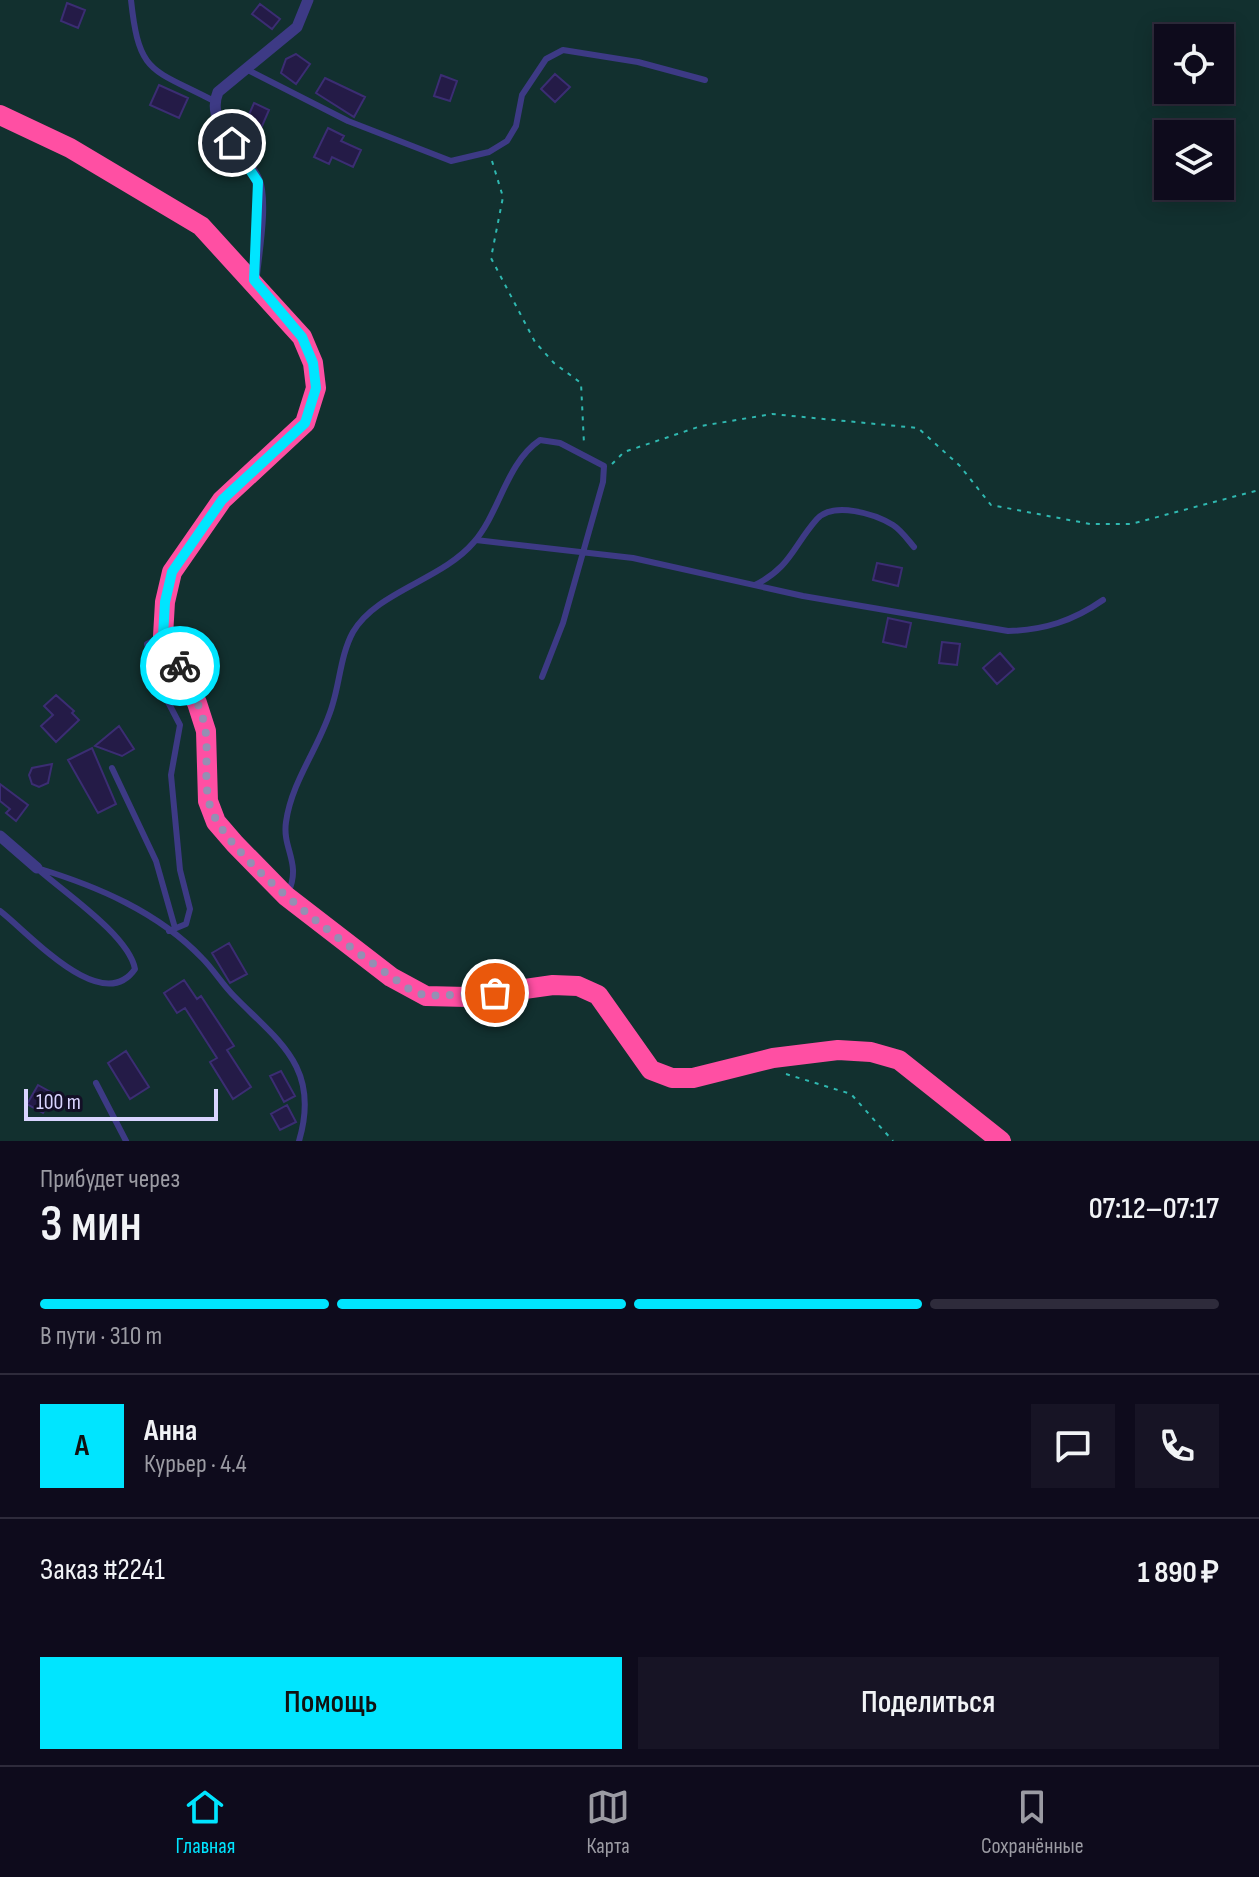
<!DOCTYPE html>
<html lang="ru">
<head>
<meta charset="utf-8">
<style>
  body { margin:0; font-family:"Sofia Sans Condensed",sans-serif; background:#171425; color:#f1f3f6; height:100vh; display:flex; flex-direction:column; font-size:30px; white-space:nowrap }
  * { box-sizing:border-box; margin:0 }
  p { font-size:26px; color:#9b9ba3 }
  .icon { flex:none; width:44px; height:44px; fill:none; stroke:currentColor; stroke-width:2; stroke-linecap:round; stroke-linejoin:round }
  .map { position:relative; height:1141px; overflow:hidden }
  .side { display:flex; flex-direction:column; background:#0e0b1c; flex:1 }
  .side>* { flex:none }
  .fabs { position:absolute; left:1154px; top:24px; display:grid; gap:16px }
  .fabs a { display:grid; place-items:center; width:80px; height:80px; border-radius:0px; background:#0e0b1c; box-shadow:0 4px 20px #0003,0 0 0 2px #2e2b3b; font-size:40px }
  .scale { position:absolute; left:24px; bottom:20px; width:194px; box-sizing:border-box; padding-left:8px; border:4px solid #d9d4ff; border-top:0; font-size:22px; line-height:28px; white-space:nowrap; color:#d9d4ff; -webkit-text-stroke:6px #130f26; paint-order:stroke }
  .pin { position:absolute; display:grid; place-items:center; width:68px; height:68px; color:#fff; margin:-34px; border:4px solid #fff; border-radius:50%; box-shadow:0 2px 8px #0007 }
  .courier { position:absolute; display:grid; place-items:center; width:80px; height:80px; margin:-40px; border:6px solid #00e5ff; border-radius:50%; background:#fff; color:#222; box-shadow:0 2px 10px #0007 }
  .overview em { font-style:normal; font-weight:600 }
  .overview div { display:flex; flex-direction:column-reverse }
  .overview { display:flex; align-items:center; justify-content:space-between; height:136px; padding:0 40px }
  h1 { font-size:52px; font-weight:600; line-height:60px }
  .bar { display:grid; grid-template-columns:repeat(4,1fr); gap:12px 8px; align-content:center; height:96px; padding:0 40px }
  .bar i { height:10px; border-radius:6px; background:#2e2b3b }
  .bar .selected { background:#00e5ff }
  .bar p { grid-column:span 4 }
  .line { display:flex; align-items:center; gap:20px; padding:0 40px; border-top:2px solid #2e2b3b }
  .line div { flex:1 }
  .round { display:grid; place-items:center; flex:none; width:84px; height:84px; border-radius:0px; background:#171425 }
  .cta { display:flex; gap:16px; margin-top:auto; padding:16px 40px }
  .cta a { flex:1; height:92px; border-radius:0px; background:#00e5ff; color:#111; font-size:32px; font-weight:600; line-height:92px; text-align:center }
  .cta a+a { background:#171425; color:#f1f3f6 }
  .tabs { display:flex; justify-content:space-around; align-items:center; height:112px; border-top:2px solid #2e2b3b; background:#0e0b1c; font-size:22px; color:#9b9ba3 }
  .tabs a { display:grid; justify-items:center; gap:4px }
  .tabs .selected { color:#00e5ff }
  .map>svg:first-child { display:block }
  .green { fill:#12302f; fill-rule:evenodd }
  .building { fill:#241b47; stroke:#3b2d73; stroke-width:2 }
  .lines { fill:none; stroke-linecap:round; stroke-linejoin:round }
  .path { stroke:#2fb8b0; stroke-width:2; stroke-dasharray:4 6; stroke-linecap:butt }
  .lane { stroke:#3d3a85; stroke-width:6 }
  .street { stroke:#3d3a85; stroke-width:11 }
  .highway { stroke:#ff4fa3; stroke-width:20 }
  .done { stroke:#948fb3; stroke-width:8; stroke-dasharray:0 14.4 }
  .route { stroke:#00e5ff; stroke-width:10 }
</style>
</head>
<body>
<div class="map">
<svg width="1259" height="1141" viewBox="0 0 1259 1141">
  <rect width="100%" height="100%" fill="#130f26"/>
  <path class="green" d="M0,0H1259V1141H0ZM1168,38H1220V90H1168ZM1168,134H1220V186H1168Z"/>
  <path class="building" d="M67,3L85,10L78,28L61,21Z
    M260,4L280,19L272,29L252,14Z
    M296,54L310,64L296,84L281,73L286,59Z
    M555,74L570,87L555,102L541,89Z
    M441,75L457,81L450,101L434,96Z
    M325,78L365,97L354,117L316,93Z
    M159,85L188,98L179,118L150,105Z
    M254,103L269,110L256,140L241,133Z
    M328,128L344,136L341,141L361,150L353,167L332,157L329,164L314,157Z
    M877,563L902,568L898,586L873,580Z
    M888,618L911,623L906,647L883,642Z
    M942,642L960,644L957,665L939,663Z
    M1000,653L1014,669L997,684L983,668Z
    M56,695L74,711L72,713L79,720L56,742L41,726L53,715L44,706Z
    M119,726L134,749L122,756L95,746Z
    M92,748L116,804L98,813L68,760Z
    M52,764L48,783L39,787L32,784L29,775L32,768Z
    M0,784L28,805L16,821L6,813L10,809L0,801Z
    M229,943L247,974L230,983L212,953Z
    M184,980L197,999L201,996L234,1046L227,1050L251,1087L233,1099L210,1062L217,1058L185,1008L177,1013L164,993Z
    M126,1051L149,1087L130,1099L108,1063Z
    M281,1071L295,1096L284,1102L270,1076Z
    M38,1085L54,1094L43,1113L27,1104Z
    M287,1105L296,1122L280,1130L271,1114Z"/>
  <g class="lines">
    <path class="path" d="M492,161L503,197L491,258L535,342L554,363L581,383L584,444
      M612,464L624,452L701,426L772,414L918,428L960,466L991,505L1090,524H1131L1259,490
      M786,1074L851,1094L893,1141"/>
    <path class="lane" d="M131,0C139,75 151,68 214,101
      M246,69L348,121L451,161L489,152L507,141L516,126L522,95L546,59L563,50L638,62L705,80
      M476,540L633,558L803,596L1008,631C1044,630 1073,621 1103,600
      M755,585C791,567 793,546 817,519C834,501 875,514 893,525C901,530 908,540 914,547
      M161,637L147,644L153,673L180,725L171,775L180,870L190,909L186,924L169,931
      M112,768L156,861L175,928
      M37,868C97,886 158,912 202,958C214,970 222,984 234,996C278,1041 321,1067 299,1141
      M288,893C302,863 282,849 286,822C292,779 322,744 333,703C340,680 341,654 353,632C377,591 442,580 474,542C500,512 506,463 540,440L560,443L604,466L603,482L563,623L542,677
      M0,911C29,933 102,1017 135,969C129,936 65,893 39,870
      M96,1083L126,1141"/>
    <path class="street" d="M254,280C256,256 266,202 257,180C246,153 204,125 218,92L297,27L308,0
      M0,836L37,868"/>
    <path class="highway" d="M0,115L70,148L201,226L302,337L313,363L316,388L305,423L222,500L172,572L165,602L163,636L197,703L206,731L208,801L216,822L235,844L286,896L391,977L426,996L467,997L553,985L578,986L598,995L651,1070L672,1078H693L773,1058L838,1050L871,1052L899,1060L1001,1141"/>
  </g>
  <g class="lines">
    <path class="done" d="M180,666C190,687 204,711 206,735C208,756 204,781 209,802C221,857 361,956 409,989L426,996L495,993"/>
    <path class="route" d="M180,666L163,636L165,602L172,572L222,500L305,423L316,388L313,363L302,337L254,280L258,182L232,143"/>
  </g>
</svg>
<div class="fabs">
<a><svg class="icon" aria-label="locate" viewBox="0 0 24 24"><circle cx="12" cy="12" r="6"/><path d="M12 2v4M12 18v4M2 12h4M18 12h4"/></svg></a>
<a><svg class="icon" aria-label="layers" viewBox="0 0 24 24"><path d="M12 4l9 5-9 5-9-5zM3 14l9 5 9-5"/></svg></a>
</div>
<div class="scale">100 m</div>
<div class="pin" style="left:495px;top:993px;background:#ea580c"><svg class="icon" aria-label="bag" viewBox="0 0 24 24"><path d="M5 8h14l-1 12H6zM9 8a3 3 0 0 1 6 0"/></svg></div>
<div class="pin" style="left:232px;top:143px;background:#1f2937"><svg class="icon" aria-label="home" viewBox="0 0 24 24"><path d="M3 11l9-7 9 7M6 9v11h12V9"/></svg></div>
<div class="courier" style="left:180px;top:666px"><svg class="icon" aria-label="bike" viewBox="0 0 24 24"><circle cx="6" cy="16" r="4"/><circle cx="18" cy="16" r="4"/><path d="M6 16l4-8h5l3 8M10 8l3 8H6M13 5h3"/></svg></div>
</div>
<section class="side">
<div class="overview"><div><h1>3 мин</h1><p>Прибудет через</p></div><em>07:12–07:17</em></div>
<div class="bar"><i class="selected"></i><i class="selected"></i><i class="selected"></i><i></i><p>В пути · 310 m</p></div>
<div class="line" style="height:144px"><b class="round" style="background:#00e5ff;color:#111">А</b><div><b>Анна</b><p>Курьер · 4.4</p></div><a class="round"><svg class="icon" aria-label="chat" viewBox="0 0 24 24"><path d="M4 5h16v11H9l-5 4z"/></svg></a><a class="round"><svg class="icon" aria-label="phone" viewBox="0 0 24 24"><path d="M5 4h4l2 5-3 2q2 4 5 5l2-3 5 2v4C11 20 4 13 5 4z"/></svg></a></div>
<div class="line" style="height:104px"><div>Заказ #2241</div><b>1 890 ₽</b></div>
<div class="cta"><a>Помощь</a><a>Поделиться</a></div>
</section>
<nav class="tabs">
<a class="selected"><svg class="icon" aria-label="home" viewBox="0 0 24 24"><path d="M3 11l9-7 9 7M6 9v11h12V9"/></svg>Главная</a>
<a><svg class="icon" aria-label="map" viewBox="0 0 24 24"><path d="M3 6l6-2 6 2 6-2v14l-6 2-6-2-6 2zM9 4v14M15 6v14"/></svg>Карта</a>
<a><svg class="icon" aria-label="saved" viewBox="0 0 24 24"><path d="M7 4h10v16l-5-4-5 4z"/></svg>Сохранённые</a>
</nav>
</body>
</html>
